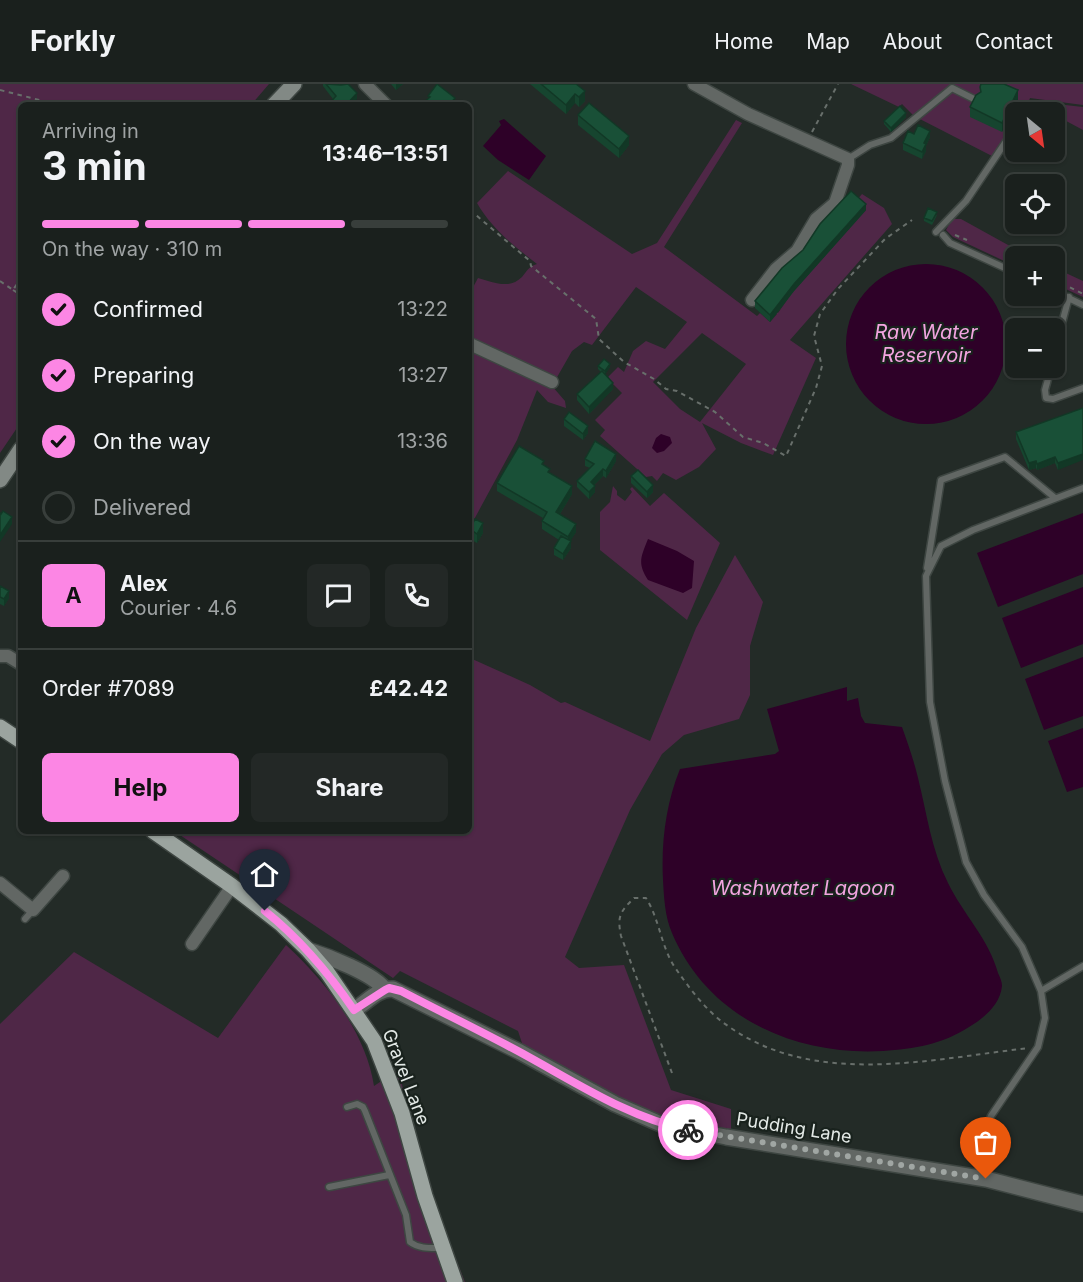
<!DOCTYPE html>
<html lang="en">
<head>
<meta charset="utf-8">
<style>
  body { margin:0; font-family:Inter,sans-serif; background:#232826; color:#f1f3f6; height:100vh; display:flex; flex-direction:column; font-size:22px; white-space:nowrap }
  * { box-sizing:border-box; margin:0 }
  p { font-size:20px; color:#9fa3a4 }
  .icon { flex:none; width:33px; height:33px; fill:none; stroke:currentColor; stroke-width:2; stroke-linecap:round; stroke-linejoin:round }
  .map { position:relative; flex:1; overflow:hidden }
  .panel { position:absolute; left:18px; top:18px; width:454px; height:732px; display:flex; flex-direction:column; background:#1a201d; border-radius:9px; box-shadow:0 2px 4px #0004,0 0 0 2px #383e3b }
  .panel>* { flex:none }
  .needle { width:39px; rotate:151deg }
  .fabs { position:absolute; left:1005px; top:18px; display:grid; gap:12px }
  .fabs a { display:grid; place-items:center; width:60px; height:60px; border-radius:9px; background:#1a201d; box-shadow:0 2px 4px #0004,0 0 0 2px #383e3b; font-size:30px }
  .pin { position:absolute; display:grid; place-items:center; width:51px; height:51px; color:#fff; margin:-62px -26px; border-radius:50% 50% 50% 0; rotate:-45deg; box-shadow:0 0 6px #0007 }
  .pin .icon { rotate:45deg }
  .courier { position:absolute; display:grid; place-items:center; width:60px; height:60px; margin:-30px; border:4px solid #fc86e4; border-radius:50%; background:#fff; color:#222; box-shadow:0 2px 8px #0007 }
  .head em { font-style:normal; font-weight:700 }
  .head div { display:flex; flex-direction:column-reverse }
  .head { display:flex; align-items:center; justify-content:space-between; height:102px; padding:0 24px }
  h1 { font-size:39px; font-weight:700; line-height:45px }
  .bar { display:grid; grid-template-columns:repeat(4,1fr); gap:9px 6px; align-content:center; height:72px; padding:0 24px }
  .bar i { height:8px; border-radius:4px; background:#383e3b }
  .bar .current { background:#fc86e4 }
  .bar p { grid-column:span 4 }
  .line { display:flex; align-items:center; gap:15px; padding:0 24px; border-top:2px solid #383e3b }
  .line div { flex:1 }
  .round { display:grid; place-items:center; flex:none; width:63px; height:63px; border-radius:9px; background:#232826 }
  ol { padding:0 24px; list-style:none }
  li { display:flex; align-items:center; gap:18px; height:66px }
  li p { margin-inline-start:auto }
  li .icon { padding:6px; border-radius:50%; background:#fc86e4; color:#111; stroke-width:4 }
  li:last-child { color:#9fa3a4 }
  li i { width:33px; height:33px; border:3px solid #383e3b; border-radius:50% }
  .action { display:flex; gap:12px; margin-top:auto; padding:12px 24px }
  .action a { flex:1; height:69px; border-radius:9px; background:#fc86e4; color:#111; font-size:24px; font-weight:700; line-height:69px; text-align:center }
  .action a+a { background:#232826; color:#f1f3f6 }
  header { display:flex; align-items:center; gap:36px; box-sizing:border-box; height:84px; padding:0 30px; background:#1a201d; border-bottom:2px solid #383e3b }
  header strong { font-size:28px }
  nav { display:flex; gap:33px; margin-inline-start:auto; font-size:21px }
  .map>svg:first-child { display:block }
  .green { fill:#4f2747; fill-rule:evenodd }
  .water { fill:#2e0128 }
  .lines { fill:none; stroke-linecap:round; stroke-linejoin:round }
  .service-casing { stroke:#3e4642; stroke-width:9 }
  .minor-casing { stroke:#3e4642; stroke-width:15 }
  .tertiary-casing { stroke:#3e4642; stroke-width:18 }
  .secondary-casing { stroke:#3e4642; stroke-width:18 }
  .primary-casing { stroke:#3e4642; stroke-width:18 }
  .path { stroke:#686f6b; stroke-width:2; stroke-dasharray:4.5 4.5; stroke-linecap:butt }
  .service { stroke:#626764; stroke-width:6 }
  .minor { stroke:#626764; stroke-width:12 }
  .tertiary { stroke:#626764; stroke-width:15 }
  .secondary { stroke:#828985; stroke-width:15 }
  .primary { stroke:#9ba49f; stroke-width:15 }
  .wall { fill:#16452f }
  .shaded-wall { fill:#123826 }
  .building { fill:#195037; stroke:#123826; stroke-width:1.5 }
  .done { stroke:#a0a6a3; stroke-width:6; stroke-dasharray:0 10.8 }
  .route { stroke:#fc86e4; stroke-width:8 }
  .labels { text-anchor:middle; stroke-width:4.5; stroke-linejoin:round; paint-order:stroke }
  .street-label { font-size:18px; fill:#e3e9e6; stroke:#19221d }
  .water-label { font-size:20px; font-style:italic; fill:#f2a4e0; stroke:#19221d }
</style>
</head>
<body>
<header>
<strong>Forkly</strong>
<nav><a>Home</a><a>Map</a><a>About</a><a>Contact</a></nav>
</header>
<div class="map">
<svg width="1083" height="1198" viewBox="0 0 1083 1198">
  <rect width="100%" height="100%" fill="#232b27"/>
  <path class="green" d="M0,0H269L251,21H21V338L0,369Z
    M851,0H1083V21L1030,14L1029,17L1083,23V46L1055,31L1054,28H1050L1029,18L1022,28H1016L1015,38L992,72L914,32L902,20L899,23Z
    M736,36L742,39L664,163L757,232L760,229L770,238L777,230L770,224L778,229L792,209L866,126L856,117L862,110L884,124L892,140L790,256L816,274L773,371L741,359L702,339L716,365L699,383L676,396L663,389L657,397L652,392L646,393L600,352L605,346L595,336L622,309L607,294L618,283L624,288L633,267L646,257L665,265L687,238L636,203L592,261L584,258L572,267L556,295L470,257V209L478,194C493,198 509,206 522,193C527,187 529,182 537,180C514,162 492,145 477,119L508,87L632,170L657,159ZM702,249L746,280L700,338L680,325L653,298Z
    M952,135H961L1028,172H1016L1015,182L953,153L946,146Z
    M1055,184L1083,197V213L1055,200Z
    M470,265L552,302L565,317L566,324L548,318L537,306L517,356L470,443Z
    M613,402L617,407V411L625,417L632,408L630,405L632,403L650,422L664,409L720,459L687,536L600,466V428L610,418Z
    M735,471L763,518L750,562V611L739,635L684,651L662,670L630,726L565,873L579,884L624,881L671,1006L731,1025V1047L664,1033L616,1012L523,962L518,947L400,887L393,894L174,747H470V574L530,601L561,619L565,618L650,657L696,544Z
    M286,861C325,897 366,948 374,1002L398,986L433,1117L465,1198H0V940L74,868L218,954Z"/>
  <path class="water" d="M504,35L546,72L529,96L498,76L483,62L501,41L499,37Z
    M846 260a80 80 0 1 1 160 0a80 80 0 1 1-160 0Z
    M661,350L670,353L672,359L664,367L657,369L652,364L656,354Z
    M1083,429V490L998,523L977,469Z
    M648,455L677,467L694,477L692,504L683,509L648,496C637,479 641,473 648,455Z
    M1083,503V560L1021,584L1002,534Z
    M1083,573V632L1044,646L1025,595Z
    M847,603V617L858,614L861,632L865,639L902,643C908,660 914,677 918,694C927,730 931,765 948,799C963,830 989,855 998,889C1000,893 1002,898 1002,902C1000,921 984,934 969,943C943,960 914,965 883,967C795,972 708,934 672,849C665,833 664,814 663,796C661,759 666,719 680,685L775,670L779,667L767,625Z
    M1083,644V703L1067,708L1048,657Z"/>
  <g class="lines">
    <defs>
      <path id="service" d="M848,75L870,61L891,54L952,4L976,16
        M936,148L966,117L1011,50
        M943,151L950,159L1016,189
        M1054,207L1083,221
        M1054,269L1069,213
        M1051,284L1045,306L1046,314L1053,315L1083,304
        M927,484L941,396L1005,373L1055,414
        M25,835L33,826
        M1041,907L1083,882
        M347,1023L357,1020L363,1023L365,1027L406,1131L410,1158C419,1165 430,1164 442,1164
        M985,1094L978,1075L981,1056L991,1032L1038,963L1045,934L1041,907L1022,863L984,811L966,778L945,697L930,618L926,492L941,462L973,446L1083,404
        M329,1103L389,1091"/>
      <path id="minor" d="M365,0L386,21
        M694,0L748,30L848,75V81L835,119L816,135L797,167L776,185L752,216
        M470,260L552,298
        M0,572H8L21,580
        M0,799L33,826L63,792
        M192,860L232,802"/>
      <path id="tertiary" d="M308,866C327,872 375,890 385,906
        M354,926C366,919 378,904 393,905L520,968L615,1020L663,1041L726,1053L986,1095L1083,1120"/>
      <path id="secondary" d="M274,21L294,0
        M0,396L21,365"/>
      <path id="primary" d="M0,643L21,657
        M153,747L232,802L281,840L308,866L327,888L374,957L402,1029L425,1112L455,1198"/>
    </defs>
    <use href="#service" class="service-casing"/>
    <use href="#minor" class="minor-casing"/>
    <use href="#tertiary" class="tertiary-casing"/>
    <use href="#secondary" class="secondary-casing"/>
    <use href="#primary" class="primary-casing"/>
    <path class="path" d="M0,6L59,21
      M812,48L838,0
      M470,126L530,177L531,182L596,235L599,255L624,278L654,295L666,305L677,307L715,328L743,353L763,359L786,372L816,304L822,282L814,252L820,230L838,205L885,155L912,136
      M955,151L967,156
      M1054,195L1083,210
      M0,197L13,206L21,194
      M13,206L21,211
      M672,989L621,852C617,832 620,828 634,814H646C660,836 661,864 676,885C690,905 707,928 728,942C816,1004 930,975 1029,964"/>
    <use href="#service" class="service"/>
    <use href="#minor" class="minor"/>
    <use href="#tertiary" class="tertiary"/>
    <use href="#secondary" class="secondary"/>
    <use href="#primary" class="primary"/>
  </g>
  <path class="wall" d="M323,0H340L357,15H333L323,2Z
    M391,0H403L396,6Z
    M530,0H576L585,17L579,23L575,19L566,30Z
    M980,3L1018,16L1002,48L970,33V23L980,9Z
    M578,31L629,61L619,74L578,41Z
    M906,33L891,48L884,40V37Z
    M914,50L930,53L926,62V67L922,75L903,66V59Z
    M866,126L794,207L770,238L755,224V217Z
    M937,131L932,141L924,137V134Z
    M598,282L610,283L605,290L613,305L589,330L577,316V310L601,288L598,285Z
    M1083,324L1058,386L1055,379L1037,386L1036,384L1029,386L1016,355V348Z
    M564,335L588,349L583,356L564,342Z
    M585,375L616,377L606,394L603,392L594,401L595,408L589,415L577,403V397L590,384L585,382Z
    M544,381L550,389L572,410L560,430L576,448L570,457L571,464L563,476L554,471V464L559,456L542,445V437L543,434L497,407V399Z
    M631,392L653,408L647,414L631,399Z
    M470,444L483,449L477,459L470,455Z
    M0,502L9,514L4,522L0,520Z"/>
  <path class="shaded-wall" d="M396,0H403L396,6Z
    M1018,6V16L1002,48V39Z
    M585,7V17L579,23V13Z
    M357,9V15L352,21H346Z
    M575,10V19L566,30V21Z
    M455,14V20L449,21Z
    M906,29V33L891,48V44Z
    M930,47V53L926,62V67L922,75L924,59Z
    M629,52V61L619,74V65Z
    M866,120V126L794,207L770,238V231L794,200Z
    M610,280V283L605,291V287Z
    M613,299V305L589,330V323Z
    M588,342V349L583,356V350Z
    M616,370V377L606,394V387Z
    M1083,370V376L1058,386V379Z
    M1055,373V379L1037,386V380Z
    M1036,377V384L1029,386V379Z
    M603,385V392L591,404V398Z
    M653,401V408L647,414V408Z
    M572,402V410L556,436V428Z
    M595,402V408L589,415V408Z
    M12,433V440L0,458V451Z
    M483,439V449L477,459V450Z
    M576,440V448L568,461V453Z
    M571,457V464L563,476V470Z
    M9,507V514L4,522V515Z"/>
  <path class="building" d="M326,0L341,1L348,0L357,9L346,21H328L336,12Z
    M437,0L455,14L449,21H421L430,13L428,12Z
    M541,0H576L585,7L579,13L575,10L566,21Z
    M981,0H1004L1018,6L1002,39L970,23L976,11L981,8L980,3Z
    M589,19L629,52L619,65L578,31Z
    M900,22L906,29L891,44L884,37Z
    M918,41L930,47L924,59L926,60L922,68L903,59L908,47L914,50Z
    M851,107L866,120L794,200L770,231L755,217L782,184L803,166L820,140Z
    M928,124L937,128L932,137L924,134Z
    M604,275L610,280L605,287L598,282Z
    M602,287L613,299L589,323L577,310Z
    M1083,324V370L1058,379L1055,373L1037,380L1036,377L1029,379L1016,348Z
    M569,328L588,342L583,350L564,335Z
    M595,357L616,370L606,387L603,385L591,398L595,402L589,408L577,397L594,380L585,375Z
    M519,362L544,377L542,380L550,385L548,388L572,402L556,428L576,440L568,453L542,437L547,428L497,399Z
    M638,386L653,401L647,408L631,392Z
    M3,427L12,433L0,451V429L1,430Z
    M475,435L483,439L477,450L470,445Z
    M561,452L571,457L563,470L554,464Z
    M0,502L9,507L4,515L0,513Z"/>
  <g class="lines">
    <path class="done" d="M688,1046L986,1095"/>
    <path class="route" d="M265,827C301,856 328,888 354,926L385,906L389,904L401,907C443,929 485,949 527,972C578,1000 630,1034 688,1046"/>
  </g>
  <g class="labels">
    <g class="street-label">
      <text transform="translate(406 993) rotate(69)" y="6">Gravel Lane</text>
      <text transform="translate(794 1044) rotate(9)" y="6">Pudding Lane</text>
    </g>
    <g class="water-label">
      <text x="926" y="255">Raw Water<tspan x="926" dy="23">Reservoir</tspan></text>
      <text x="803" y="811">Washwater Lagoon</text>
    </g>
  </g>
</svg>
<div class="fabs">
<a><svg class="needle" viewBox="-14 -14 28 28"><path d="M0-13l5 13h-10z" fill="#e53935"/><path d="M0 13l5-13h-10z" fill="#9fa3a4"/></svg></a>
<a><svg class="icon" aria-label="locate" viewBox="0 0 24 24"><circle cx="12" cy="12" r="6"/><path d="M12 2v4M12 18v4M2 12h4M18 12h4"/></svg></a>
<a>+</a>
<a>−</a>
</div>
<div class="pin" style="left:986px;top:1095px;background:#ea580c"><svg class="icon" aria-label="bag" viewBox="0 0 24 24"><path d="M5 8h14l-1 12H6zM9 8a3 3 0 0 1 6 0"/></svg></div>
<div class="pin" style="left:265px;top:827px;background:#1f2937"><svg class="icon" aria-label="home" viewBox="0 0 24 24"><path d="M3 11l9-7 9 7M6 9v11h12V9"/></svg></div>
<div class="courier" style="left:688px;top:1046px"><svg class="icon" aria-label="bike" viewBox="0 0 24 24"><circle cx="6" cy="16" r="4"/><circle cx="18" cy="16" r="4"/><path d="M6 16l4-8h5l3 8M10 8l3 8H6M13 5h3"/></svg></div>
<section class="panel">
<div class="head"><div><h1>3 min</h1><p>Arriving in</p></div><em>13:46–13:51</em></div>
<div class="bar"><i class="current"></i><i class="current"></i><i class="current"></i><i></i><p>On the way · 310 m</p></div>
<ol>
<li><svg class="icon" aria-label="check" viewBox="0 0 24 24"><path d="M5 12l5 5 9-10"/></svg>Confirmed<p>13:22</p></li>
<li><svg class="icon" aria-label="check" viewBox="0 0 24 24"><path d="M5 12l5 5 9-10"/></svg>Preparing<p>13:27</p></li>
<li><svg class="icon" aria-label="check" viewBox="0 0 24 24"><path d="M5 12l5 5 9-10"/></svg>On the way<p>13:36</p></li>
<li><i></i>Delivered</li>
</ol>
<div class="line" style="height:108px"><b class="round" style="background:#fc86e4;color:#111">A</b><div><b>Alex</b><p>Courier · 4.6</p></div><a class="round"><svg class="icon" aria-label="chat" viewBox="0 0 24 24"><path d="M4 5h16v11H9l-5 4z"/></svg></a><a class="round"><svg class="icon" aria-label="phone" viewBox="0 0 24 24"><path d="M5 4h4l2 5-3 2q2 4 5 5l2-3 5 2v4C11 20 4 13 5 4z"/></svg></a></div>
<div class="line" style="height:78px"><div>Order #7089</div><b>£42.42</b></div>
<div class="action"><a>Help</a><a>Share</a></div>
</section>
</div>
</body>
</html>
